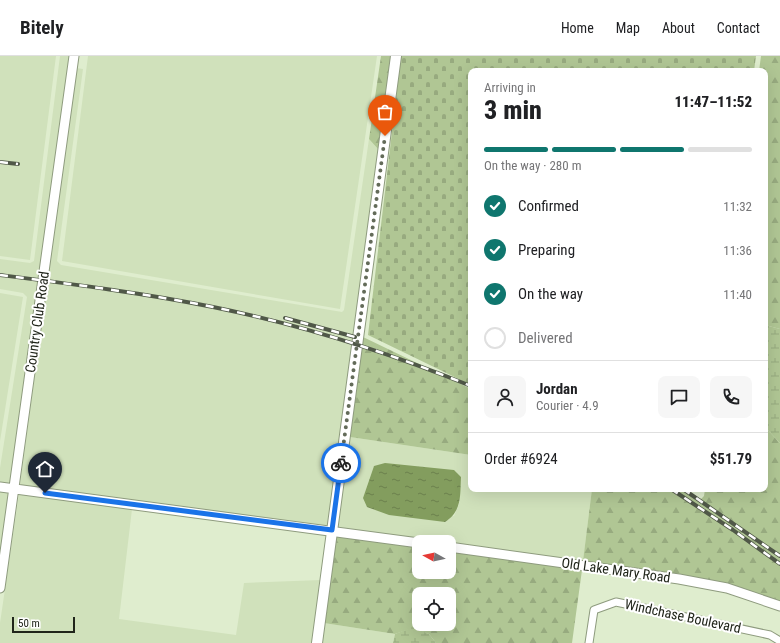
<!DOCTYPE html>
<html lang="en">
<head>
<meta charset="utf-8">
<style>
  body { margin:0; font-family:"Roboto Condensed",sans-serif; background:#f6f6f6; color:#202124; height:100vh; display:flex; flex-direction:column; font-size:15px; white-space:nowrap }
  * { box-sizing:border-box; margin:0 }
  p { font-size:13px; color:#757577 }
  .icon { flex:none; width:22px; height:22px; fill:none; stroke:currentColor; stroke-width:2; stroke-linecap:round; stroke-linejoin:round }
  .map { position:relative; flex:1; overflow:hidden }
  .side { position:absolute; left:468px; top:12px; width:300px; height:424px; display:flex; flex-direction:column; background:#fff; border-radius:8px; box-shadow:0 4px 16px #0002 }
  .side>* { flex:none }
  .needle { width:26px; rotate:278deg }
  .tools { position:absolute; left:412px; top:479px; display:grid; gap:8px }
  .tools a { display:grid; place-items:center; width:44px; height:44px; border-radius:8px; background:#fff; box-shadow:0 4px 16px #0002; font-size:20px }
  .scale { position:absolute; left:12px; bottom:10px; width:63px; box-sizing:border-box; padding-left:4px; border:2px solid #20251a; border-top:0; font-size:11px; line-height:14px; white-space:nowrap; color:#20251a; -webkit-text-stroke:3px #fff; paint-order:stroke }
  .pin { position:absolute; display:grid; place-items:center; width:34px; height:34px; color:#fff; margin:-41px -17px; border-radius:50% 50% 50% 0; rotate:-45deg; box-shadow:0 0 4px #0007 }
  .pin .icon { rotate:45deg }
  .courier { position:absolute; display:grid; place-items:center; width:40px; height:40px; margin:-20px; border:3px solid #1a73e8; border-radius:50%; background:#fff; color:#222; box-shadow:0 1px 5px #0007 }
  .headline em { font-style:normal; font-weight:800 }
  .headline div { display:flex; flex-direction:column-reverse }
  .headline { display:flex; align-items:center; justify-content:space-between; height:68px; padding:0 16px }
  h1 { font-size:26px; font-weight:800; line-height:30px }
  .bar { display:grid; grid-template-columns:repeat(4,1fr); gap:6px 4px; align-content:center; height:48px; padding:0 16px }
  .bar i { height:5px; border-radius:3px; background:#e0e0e0 }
  .bar .current { background:#0f766e }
  .bar p { grid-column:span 4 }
  .line { display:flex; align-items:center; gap:10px; padding:0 16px; border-top:1px solid #e0e0e0 }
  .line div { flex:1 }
  .round { display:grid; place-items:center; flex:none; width:42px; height:42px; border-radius:8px; background:#f6f6f6 }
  ol { padding:0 16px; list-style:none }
  li { display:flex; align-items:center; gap:12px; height:44px }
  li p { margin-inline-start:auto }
  li .icon { padding:4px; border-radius:50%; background:#0f766e; color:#fff; stroke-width:4 }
  li:last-child { color:#757577 }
  li i { width:22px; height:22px; border:2px solid #e0e0e0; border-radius:50% }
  header { display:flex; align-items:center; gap:24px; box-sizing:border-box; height:56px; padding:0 20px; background:#fff; border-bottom:1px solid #e0e0e0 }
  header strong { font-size:19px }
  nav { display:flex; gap:22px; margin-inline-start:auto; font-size:14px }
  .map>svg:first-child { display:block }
  .built { fill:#d0e1bb; fill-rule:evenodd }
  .forest { fill:url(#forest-firs); fill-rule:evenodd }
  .wetland { fill:url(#wetland-marsh) }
  .cemetery { fill:url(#cemetery-stones) }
  .water { fill:url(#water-ripples) }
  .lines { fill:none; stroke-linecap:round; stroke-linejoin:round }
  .minor-casing { stroke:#8e9b7e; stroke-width:9 }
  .tertiary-casing { stroke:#8e9b7e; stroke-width:11 }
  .secondary-casing { stroke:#8e9b7e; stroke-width:12 }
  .minor { stroke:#fff; stroke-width:7 }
  .tertiary { stroke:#fff; stroke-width:9 }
  .secondary { stroke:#fff; stroke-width:10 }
  .rail-casing { stroke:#505848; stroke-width:4 }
  .rail { stroke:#fff; stroke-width:2.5; stroke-dasharray:8; stroke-linecap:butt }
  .done { stroke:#636b59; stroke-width:4; stroke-dasharray:0 7.2 }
  .route { stroke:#1a73e8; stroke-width:5 }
  .labels { text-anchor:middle; stroke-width:4; stroke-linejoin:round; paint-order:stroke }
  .street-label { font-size:14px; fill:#20251a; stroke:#fff }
</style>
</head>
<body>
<header>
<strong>Bitely</strong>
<nav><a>Home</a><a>Map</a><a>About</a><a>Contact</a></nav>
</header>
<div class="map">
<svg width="780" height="587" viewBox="0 0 780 587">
  <defs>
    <pattern id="forest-firs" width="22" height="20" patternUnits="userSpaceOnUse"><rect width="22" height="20" fill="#b0c694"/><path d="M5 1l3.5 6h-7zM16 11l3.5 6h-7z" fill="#97aa7f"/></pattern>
    <pattern id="wetland-marsh" width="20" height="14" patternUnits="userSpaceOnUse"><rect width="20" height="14" fill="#b0c694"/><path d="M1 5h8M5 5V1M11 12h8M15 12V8" fill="none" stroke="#97aa7f"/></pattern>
    <pattern id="cemetery-stones" width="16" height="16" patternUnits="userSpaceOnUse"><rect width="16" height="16" fill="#b0c694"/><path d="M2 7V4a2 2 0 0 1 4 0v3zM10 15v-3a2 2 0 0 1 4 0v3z" fill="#97aa7f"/></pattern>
    <pattern id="water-ripples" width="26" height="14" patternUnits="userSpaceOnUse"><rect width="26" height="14" fill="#839d5e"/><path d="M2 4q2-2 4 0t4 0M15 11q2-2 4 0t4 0" fill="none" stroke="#6b804d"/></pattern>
  </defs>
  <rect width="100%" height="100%" fill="#dfedce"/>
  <path class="built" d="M0,0H56L30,204L0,200Z
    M60,0H69L10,428L0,427V412L27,241L23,237L0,233V203L30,207L34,205Z
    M88,0H377L340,253L62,205Z
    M76,12L83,13L57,205L61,209L342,256L344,254L369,83L378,93L328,470L20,429Z
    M0,237L23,241L0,385Z
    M350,381L471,399V433H592L583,505L338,471ZM374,410L461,421L459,448L454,460L363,442Z
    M0,436L9,437L0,499Z
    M19,438L132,453L119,563L236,579L244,527L321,524L312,587H0V567Z
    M324,567L395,578L393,587H322Z"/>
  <path class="forest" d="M381,0H391L378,93L369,83Z
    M761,0H780V273L765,269V15H759Z
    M363,281L471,333V399L350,381Z
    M765,371L780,387V545L728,528L583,505L592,433H679L701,443L704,440L705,433H765Z
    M336,479L419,491V516H449V495L582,514L572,587H436L429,578L413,572L395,578L324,567ZM419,538H449V568H419Z"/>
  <path class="wetland" d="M765,269L780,273V387L765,371Z
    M413,571L429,578L436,587H393L395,578Z"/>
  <path class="cemetery" d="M401,0H756L754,15H471V329L368,279Z"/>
  <path class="water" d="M385,407L454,414L461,421C460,440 462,455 445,466L389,459L367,451L363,442L374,410Z"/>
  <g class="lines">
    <defs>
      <path id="minor" d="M589,587L594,554L616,546L770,579L780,585"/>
      <path id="tertiary" d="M0,431L419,487
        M449,491L679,523L727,532L780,550
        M0,532L74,0"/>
      <path id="secondary" d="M317,587L396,0"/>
    </defs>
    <use href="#minor" class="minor-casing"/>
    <use href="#tertiary" class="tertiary-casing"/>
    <use href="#secondary" class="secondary-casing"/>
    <use href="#minor" class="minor"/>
    <use href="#tertiary" class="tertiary"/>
    <use href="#secondary" class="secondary"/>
    <defs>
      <path id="rail" d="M0,106L18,108
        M0,219C71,228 143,237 213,251C302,269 387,296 471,330
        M285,262L355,281
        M671,433L733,474L780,508
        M683,433L780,500"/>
    </defs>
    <use href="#rail" class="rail-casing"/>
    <use href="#rail" class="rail"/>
  </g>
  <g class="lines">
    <path class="done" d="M341,407L385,80"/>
    <path class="route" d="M45,437L332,474L341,407"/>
  </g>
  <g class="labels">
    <g class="street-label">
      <text transform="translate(37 266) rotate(-82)" y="5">Country Club Road</text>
      <text transform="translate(616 514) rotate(8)" y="5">Old Lake Mary Road</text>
      <text transform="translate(683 560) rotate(12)" y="5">Windchase Boulevard</text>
    </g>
  </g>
</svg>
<div class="tools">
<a><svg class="needle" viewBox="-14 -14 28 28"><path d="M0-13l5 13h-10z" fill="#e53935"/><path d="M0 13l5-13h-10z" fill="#757577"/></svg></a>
<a><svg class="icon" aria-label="locate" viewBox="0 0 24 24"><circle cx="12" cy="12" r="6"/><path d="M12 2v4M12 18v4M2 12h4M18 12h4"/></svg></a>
</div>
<div class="scale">50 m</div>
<div class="pin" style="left:385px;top:80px;background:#ea580c"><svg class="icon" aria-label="bag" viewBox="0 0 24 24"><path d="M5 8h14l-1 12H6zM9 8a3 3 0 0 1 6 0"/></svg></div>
<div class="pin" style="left:45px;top:437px;background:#1f2937"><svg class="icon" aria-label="home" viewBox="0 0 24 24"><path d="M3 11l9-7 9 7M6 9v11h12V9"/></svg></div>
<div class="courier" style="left:341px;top:407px"><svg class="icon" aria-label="bike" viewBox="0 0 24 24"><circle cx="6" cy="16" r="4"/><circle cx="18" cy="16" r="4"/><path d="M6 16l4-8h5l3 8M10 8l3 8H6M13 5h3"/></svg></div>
<section class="side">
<div class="headline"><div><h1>3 min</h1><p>Arriving in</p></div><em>11:47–11:52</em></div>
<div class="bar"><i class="current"></i><i class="current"></i><i class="current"></i><i></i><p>On the way · 280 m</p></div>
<ol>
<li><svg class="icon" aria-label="check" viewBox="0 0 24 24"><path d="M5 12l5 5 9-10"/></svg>Confirmed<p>11:32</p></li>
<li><svg class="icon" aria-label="check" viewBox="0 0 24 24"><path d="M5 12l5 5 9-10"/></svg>Preparing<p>11:36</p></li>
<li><svg class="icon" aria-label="check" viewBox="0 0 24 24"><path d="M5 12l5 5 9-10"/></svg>On the way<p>11:40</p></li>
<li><i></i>Delivered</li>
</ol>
<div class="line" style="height:72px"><a class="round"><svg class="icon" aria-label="person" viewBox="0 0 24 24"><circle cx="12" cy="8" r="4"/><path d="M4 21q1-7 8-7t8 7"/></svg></a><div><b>Jordan</b><p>Courier · 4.9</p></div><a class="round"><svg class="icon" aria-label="chat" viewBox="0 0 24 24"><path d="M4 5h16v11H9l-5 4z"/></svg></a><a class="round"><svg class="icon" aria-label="phone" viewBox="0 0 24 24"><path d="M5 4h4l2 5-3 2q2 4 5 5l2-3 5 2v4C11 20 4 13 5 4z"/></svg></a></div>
<div class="line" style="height:52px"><div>Order #6924</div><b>$51.79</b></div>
</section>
</div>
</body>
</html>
